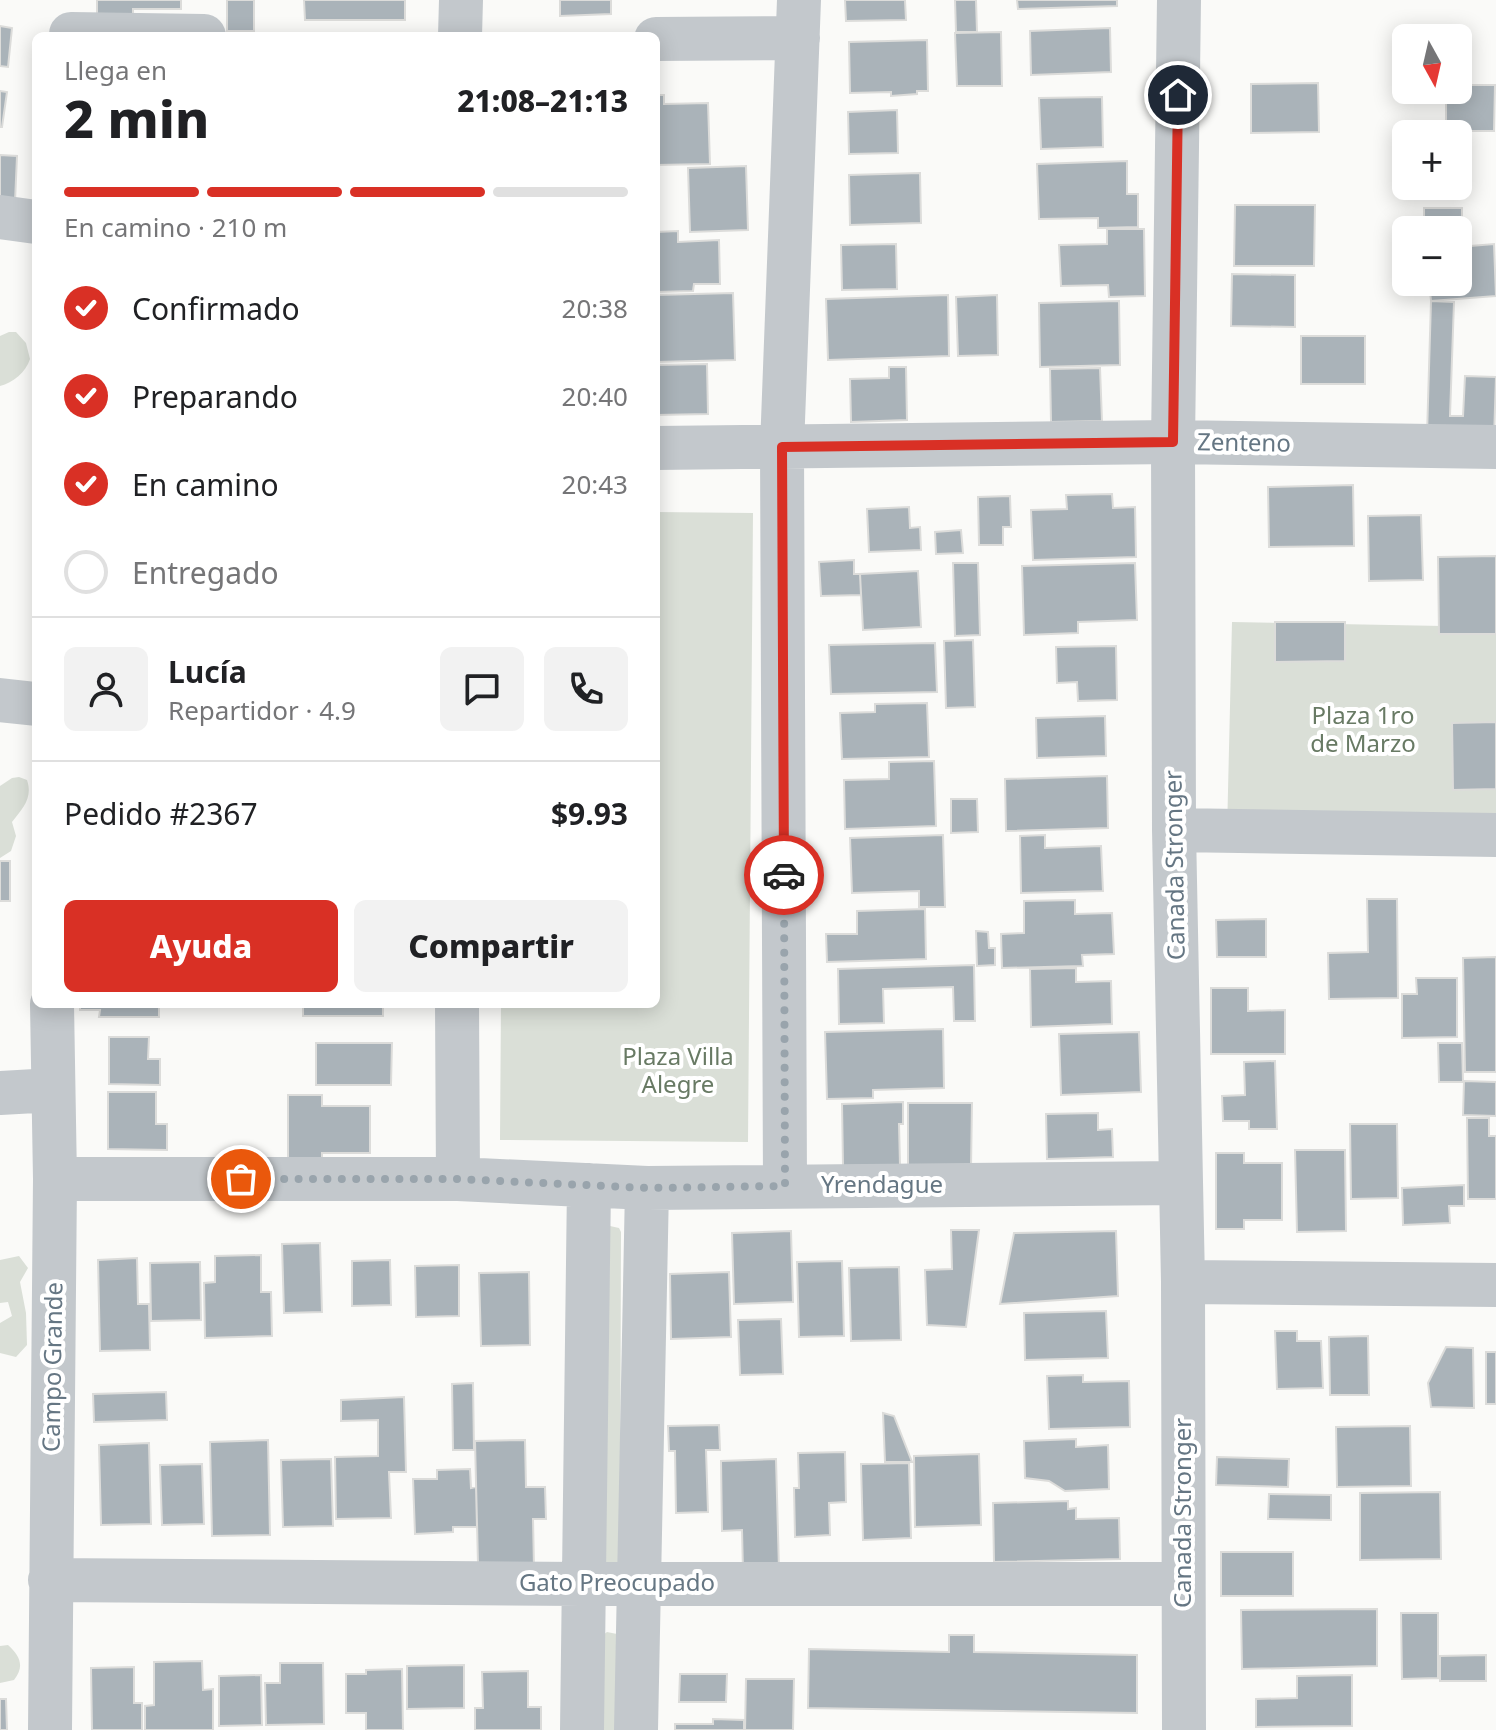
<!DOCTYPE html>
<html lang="es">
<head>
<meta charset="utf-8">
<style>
  body { margin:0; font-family:"Noto Sans",sans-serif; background:#f2f2f2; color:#202124; height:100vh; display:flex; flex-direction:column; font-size:30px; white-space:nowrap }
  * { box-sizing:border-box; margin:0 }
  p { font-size:26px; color:#757577 }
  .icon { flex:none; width:44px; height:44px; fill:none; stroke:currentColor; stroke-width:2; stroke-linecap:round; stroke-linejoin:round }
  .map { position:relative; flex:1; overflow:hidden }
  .panel { position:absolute; left:32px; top:32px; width:628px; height:976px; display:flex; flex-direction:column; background:#fff; border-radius:12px; box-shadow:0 4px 20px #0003 }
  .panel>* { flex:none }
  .needle { width:52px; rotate:172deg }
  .buttons { position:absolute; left:1392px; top:24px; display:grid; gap:16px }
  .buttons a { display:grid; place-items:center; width:80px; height:80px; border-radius:12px; background:#fff; box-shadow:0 4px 20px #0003; font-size:40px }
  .pin { position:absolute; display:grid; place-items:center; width:68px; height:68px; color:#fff; margin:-34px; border:4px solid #fff; border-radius:50%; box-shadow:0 2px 8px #0007 }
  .courier { position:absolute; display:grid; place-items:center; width:80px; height:80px; margin:-40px; border:6px solid #d93025; border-radius:50%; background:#fff; color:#222; box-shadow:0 2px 10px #0007 }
  .head em { font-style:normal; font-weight:800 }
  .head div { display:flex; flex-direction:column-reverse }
  .head { display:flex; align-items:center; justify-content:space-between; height:136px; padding:0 32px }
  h1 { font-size:52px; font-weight:800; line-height:60px }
  .bar { display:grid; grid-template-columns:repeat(4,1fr); gap:12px 8px; align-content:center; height:96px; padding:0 32px }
  .bar i { height:10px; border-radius:6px; background:#e0e0e0 }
  .bar .active { background:#d93025 }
  .bar p { grid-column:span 4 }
  .line { display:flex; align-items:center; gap:20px; padding:0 32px; border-top:2px solid #e0e0e0 }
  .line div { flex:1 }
  .round { display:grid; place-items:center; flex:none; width:84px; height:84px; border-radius:12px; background:#f2f2f2 }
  ol { padding:0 32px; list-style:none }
  li { display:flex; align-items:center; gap:24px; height:88px }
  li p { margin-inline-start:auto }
  li .icon { padding:8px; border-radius:50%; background:#d93025; color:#fff; stroke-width:4 }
  li:last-child { color:#757577 }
  li i { width:44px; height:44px; border:4px solid #e0e0e0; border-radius:50% }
  .cta { display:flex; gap:16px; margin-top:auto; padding:16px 32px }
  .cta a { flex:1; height:92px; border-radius:12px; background:#d93025; color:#fff; font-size:32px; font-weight:800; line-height:92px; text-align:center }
  .cta a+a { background:#f2f2f2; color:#202124 }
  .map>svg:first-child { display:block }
  .green { fill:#dadfd7 }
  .building { fill:#aab3b9; stroke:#dcdcda; stroke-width:2 }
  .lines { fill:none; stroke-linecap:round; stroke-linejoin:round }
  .minor { stroke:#c3c8cc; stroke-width:44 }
  .done { stroke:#99a4ac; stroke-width:8; stroke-dasharray:0 14.4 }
  .route { stroke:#d93025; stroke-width:10 }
  .labels { text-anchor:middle; stroke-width:8; stroke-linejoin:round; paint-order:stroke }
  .street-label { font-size:24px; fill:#657683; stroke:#fff }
  .park-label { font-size:24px; fill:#687a64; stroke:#fff }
</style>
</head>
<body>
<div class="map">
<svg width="1496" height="1730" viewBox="0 0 1496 1730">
  <rect width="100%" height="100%" fill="#fafaf8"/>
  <path class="green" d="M9,332H16L26,343L30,359C26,372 13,383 0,386V336Z
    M656,512L753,513L748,1142L500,1140L501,1004H656Z
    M1232,622L1496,627V838L1227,833Z
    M19,777L27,780C33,798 23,808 12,822L16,836L11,851L0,858V786L12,778Z
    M610,1226L619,1228L621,1232L620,1565L604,1569Z
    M19,1256L28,1268L20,1282L26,1313L27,1345L16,1357L0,1353V1323L12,1316L8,1302L0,1303V1260Z
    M607,1632L617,1634L618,1730H600L603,1635Z
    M8,1645C20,1656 25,1666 14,1680L0,1683V1646Z"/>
  <path class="building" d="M97,0H181V9H133V24H97Z
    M227,0H254V31H227Z
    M304,0H405V20H305Z
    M560,0H611V14L560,16Z
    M845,0H905L906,20L846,21Z
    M955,0H976L977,32H956Z
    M1017,0H1117V6L1018,9Z
    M0,26L12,28L8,67L0,66Z
    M1110,28L1111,72L1031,75L1030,31Z
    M1001,32L1002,86H957L955,33Z
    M927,40L928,91H917V94L891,96V92L850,93L849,42Z
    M1318,83L1319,132L1251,133V84Z
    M1458,85H1495L1494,131H1446V90H1458Z
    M0,91L7,92L2,127H0Z
    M656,95H664V104L708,103L710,164L656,165Z
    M1102,97L1103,147L1041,149L1039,98Z
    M897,110L898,153L849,154L848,112Z
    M0,155L17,156L15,202L0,201Z
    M1127,161V194H1138V227L1098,228V218L1039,219L1037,164Z
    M746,166L748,230L690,232L688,168Z
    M920,173L921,223L850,225L849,175Z
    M1235,205H1315L1314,266H1234Z
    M1424,208H1462V245H1458V230H1424Z
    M1107,229H1144L1145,296L1109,297L1108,285L1061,286L1059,245L1107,244Z
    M678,231V242L719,240L720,284H694L693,291L656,292V232Z
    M896,244L897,289L842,290L841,245Z
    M1494,244L1496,296L1431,301L1429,282H1458V247Z
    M1232,274L1295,275V327L1231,326Z
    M733,293L735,360L656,362V295Z
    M948,295L949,356L828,360L826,299Z
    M997,295L998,355L958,356L956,297Z
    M1119,301L1120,365L1040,367L1039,303Z
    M1431,301L1454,302L1450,416H1463L1465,376L1496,377L1494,438L1427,435Z
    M1301,336H1365V384H1301Z
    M707,364L708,414L656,415V365Z
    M889,367H906L907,420L851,422L850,379L889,378Z
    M1100,368L1102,421L1051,422L1050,369Z
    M1353,485L1354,546L1269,547L1268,487Z
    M1112,494L1113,508L1135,507L1136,557L1033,560L1031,510L1067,509L1066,495Z
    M1010,496L1011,527H1003V545H979L978,497Z
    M909,507L910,528L920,527L921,550L869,552L867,509Z
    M1421,515L1423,580L1369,581L1368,516Z
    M961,530L963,553L936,554L935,532Z
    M1496,556V634H1439L1438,557Z
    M854,560V574H860L861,595L821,596L819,562Z
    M953,563H978L980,635L955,636Z
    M1135,563L1137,620L1078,622V633L1024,635L1022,566Z
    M918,571L921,627L863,630L860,574Z
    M1275,622H1345V661L1275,662Z
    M973,640L975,707L946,708L944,641Z
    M935,643L937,692L831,694L829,645Z
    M1116,646L1117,700L1078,701L1077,682L1057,683L1056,647Z
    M927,703L929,757L842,759L840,713L875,712V704Z
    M1105,716L1106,756L1037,758L1036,718Z
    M1496,722V789L1453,790L1452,723Z
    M934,761L936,826L845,829L844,780L889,779V762Z
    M1107,776L1108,828L1006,831L1005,779Z
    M951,799H977L978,832L951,833Z
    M943,835L945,907H919V891L852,893L850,838Z
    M1045,835V848L1101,846L1103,891L1021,893L1020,836Z
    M0,861H10V901H0Z
    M1367,899H1397L1398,998L1329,999L1328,953L1368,952Z
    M1075,900V914L1112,913L1114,954L1082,955L1083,966L1002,968L1001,934L1024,933V901Z
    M925,909L926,959L827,962L826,934H857V911Z
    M1266,919V957H1217L1216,920Z
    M976,931L988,932L989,948H995V965L977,966Z
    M1496,957V1072H1465L1463,958Z
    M974,965L975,1021H954L953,987L883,989L884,1023L839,1024L838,969Z
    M1076,968V982L1111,981L1112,1024L1031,1027L1030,969Z
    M1416,978H1457V1037L1402,1038V994H1417Z
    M1211,988H1248V1011L1285,1010V1054H1211Z
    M80,1004H159V1017H99L100,1010H80Z
    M303,1004H383V1016H303Z
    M943,1029L944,1088L873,1090V1098L827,1099L825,1032Z
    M1139,1032L1141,1092L1061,1095L1059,1034Z
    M109,1037H149L148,1059H160V1085L109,1084Z
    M316,1043H392L391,1085H316Z
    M1438,1043H1462L1463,1082H1439Z
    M1275,1061L1277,1129H1249V1121H1223L1222,1096L1245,1095L1244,1062Z
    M1464,1081L1496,1082V1116L1463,1115Z
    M108,1092H156V1124H167V1150L108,1149Z
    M288,1095H322V1106H370V1153H322V1160L288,1159Z
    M903,1102V1124H899L900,1165L843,1166L842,1104Z
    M908,1103H972L971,1168L908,1167Z
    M1098,1113V1130L1112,1129L1113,1157L1047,1159L1046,1114Z
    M1467,1118H1489V1136H1496V1199H1468Z
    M1350,1124H1397L1398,1198L1351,1199Z
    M1295,1150H1345L1346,1231L1297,1232Z
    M1216,1153H1244V1163H1282V1220H1244V1229H1216Z
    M1464,1185V1206H1449L1450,1223L1403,1225L1402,1188Z
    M951,1230H979L966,1327L927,1325L925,1270L952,1269Z
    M791,1231L793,1302L734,1304L732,1233Z
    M1116,1231L1118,1296L1000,1304L1014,1233Z
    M320,1243L322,1312L284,1313L282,1244Z
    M261,1255V1292H271L272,1336L205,1338L204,1283L215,1282V1256Z
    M137,1258L138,1304H149L150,1350L100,1351L98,1260Z
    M390,1260L391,1305L352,1306V1261Z
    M842,1261L844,1336L799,1337L797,1262Z
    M200,1262L201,1320L151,1321L150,1263Z
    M459,1265V1316L416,1317L415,1266Z
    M899,1267L901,1340L851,1341L849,1268Z
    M529,1272L530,1345L481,1346L479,1273Z
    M729,1272L731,1337L671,1339L670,1274Z
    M1106,1311L1108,1358L1025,1360L1024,1313Z
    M781,1319L783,1374L740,1375L738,1320Z
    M1275,1331H1297V1341H1321L1323,1388L1277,1389Z
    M1368,1336L1369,1395H1330L1329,1337Z
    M1446,1347L1473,1348L1474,1408L1431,1407L1428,1383Z
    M1486,1352H1496V1404H1486Z
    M1083,1375V1382L1129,1381L1130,1427L1049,1429L1047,1376Z
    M473,1383L474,1450H453L452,1384Z
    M166,1392L167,1420L94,1422L93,1394Z
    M404,1397L406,1472H389L391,1518L336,1519L335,1457L378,1456V1420L341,1421V1400Z
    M883,1413L894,1416L912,1462H885Z
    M719,1425L720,1450H706L708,1512L676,1513L675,1451H669L668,1426Z
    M1410,1426L1411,1486L1337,1487L1336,1427Z
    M1076,1439V1447L1108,1445L1109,1489L1065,1491L1049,1481L1025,1478L1024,1441Z
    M268,1440L270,1535L212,1536L210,1442Z
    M525,1440L526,1487H545L546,1519H533L534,1568L478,1564L475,1441Z
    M149,1443L151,1524L101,1525L99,1445Z
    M845,1452L846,1502L829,1503L830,1535L795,1537L794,1488H799L798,1453Z
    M979,1454L981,1525L915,1527L914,1456Z
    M1217,1457L1289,1459L1288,1487L1216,1485Z
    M331,1459L333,1526L283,1527L281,1460Z
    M776,1459L779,1570L743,1571L742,1530L722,1531L721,1461Z
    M909,1463L911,1538L863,1540L861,1464Z
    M202,1464L204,1524L162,1525L160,1465Z
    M470,1469L471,1488L476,1487L477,1527H453V1532L415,1534L413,1479H437V1470Z
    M1440,1492L1441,1559L1360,1560V1493Z
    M1269,1494L1331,1495V1520L1268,1519Z
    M1068,1501V1509L1076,1508V1519L1119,1518L1120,1559L994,1562L993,1503Z
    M1221,1552H1293V1596H1221Z
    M1377,1609V1666L1242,1669L1241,1610Z
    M1401,1613H1438V1678L1402,1679Z
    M949,1635H974V1652L1137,1655V1713L808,1708L809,1649L949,1652Z
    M1486,1655V1681H1440V1656Z
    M202,1661L203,1690L213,1689V1730H145V1706L154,1705V1662Z
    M280,1663H323L324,1724L266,1725L265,1683H280Z
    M464,1665V1708L407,1709V1666Z
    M134,1667V1703H142V1730H92L91,1668Z
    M402,1669L403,1730H366V1713H346V1674H366V1670Z
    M528,1671V1707H541V1730H475V1708H483L482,1672Z
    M680,1674H727L726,1702H679Z
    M261,1675L262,1725L219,1726V1676Z
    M1352,1675V1726L1256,1727V1699L1297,1698V1676Z
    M746,1679H794L793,1730H745Z
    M0,1699H6L7,1730H0Z
    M713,1719L744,1720V1730H675V1724H713Z"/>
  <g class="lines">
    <path class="minor" d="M1179,0L1173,442L1174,830L1183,1282L1184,1730
      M71,34L204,36
      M460,36L461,0
      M656,39L798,38
      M0,217L36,222
      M656,448L1173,442L1496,447
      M0,700L36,704
      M1174,830L1496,835
      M457,1004L458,1179
      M0,1093L53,1090
      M55,1179H458L647,1188L1180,1183
      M785,1186L782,447L799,0
      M1183,1282L1496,1285
      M50,1580L582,1584H1183
      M50,1730L55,1179L52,1004
      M582,1730L589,1185
      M636,1730L647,1188"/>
  </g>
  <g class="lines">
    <path class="done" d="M241,1179H458L647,1188L785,1186L784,875"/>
    <path class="route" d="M784,875L782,447L1173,442L1178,95"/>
  </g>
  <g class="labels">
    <g class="street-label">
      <text transform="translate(1244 443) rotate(1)" y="8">Zenteno</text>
      <text transform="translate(1175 865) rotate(-91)" y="8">Canada Stronger</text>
      <text x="882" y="1193">Yrendague</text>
      <text transform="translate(53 1367) rotate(-89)" y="8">Campo Grande</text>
      <text transform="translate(1183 1513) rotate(-90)" y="8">Canada Stronger</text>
      <text x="617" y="1591">Gato Preocupado</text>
    </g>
    <g class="park-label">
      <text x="1363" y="724">Plaza 1ro<tspan x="1363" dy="28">de Marzo</tspan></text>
      <text x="678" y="1065">Plaza Villa<tspan x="678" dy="28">Alegre</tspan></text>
    </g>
  </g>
</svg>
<div class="buttons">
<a><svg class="needle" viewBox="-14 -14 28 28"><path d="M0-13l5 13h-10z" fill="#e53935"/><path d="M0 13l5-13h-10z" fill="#757577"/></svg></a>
<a>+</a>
<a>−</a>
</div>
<div class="pin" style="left:241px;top:1179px;background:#ea580c"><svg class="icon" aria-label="bag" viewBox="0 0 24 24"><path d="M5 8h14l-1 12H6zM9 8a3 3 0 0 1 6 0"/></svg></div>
<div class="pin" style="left:1178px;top:95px;background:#1f2937"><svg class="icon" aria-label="home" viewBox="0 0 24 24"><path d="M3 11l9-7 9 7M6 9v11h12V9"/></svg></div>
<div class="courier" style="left:784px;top:875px"><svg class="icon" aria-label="car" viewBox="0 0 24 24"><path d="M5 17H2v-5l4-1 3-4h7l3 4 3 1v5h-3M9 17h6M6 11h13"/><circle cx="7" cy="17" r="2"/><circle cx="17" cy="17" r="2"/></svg></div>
<section class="panel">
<div class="head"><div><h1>2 min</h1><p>Llega en</p></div><em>21:08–21:13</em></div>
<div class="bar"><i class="active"></i><i class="active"></i><i class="active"></i><i></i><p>En camino · 210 m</p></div>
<ol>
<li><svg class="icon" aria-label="check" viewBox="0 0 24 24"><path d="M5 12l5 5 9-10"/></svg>Confirmado<p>20:38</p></li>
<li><svg class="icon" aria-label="check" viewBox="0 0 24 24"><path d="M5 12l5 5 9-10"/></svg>Preparando<p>20:40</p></li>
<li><svg class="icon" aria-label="check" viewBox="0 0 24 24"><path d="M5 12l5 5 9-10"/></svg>En camino<p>20:43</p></li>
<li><i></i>Entregado</li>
</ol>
<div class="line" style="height:144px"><a class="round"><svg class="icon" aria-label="person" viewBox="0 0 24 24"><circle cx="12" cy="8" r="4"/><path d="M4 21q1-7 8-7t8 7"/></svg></a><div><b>Lucía</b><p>Repartidor · 4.9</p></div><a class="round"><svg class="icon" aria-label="chat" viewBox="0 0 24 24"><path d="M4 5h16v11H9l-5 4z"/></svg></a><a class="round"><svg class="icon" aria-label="phone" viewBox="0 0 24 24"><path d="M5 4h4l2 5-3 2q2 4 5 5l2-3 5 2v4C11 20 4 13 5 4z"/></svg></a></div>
<div class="line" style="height:104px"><div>Pedido #2367</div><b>$9.93</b></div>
<div class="cta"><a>Ayuda</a><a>Compartir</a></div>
</section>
</div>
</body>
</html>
